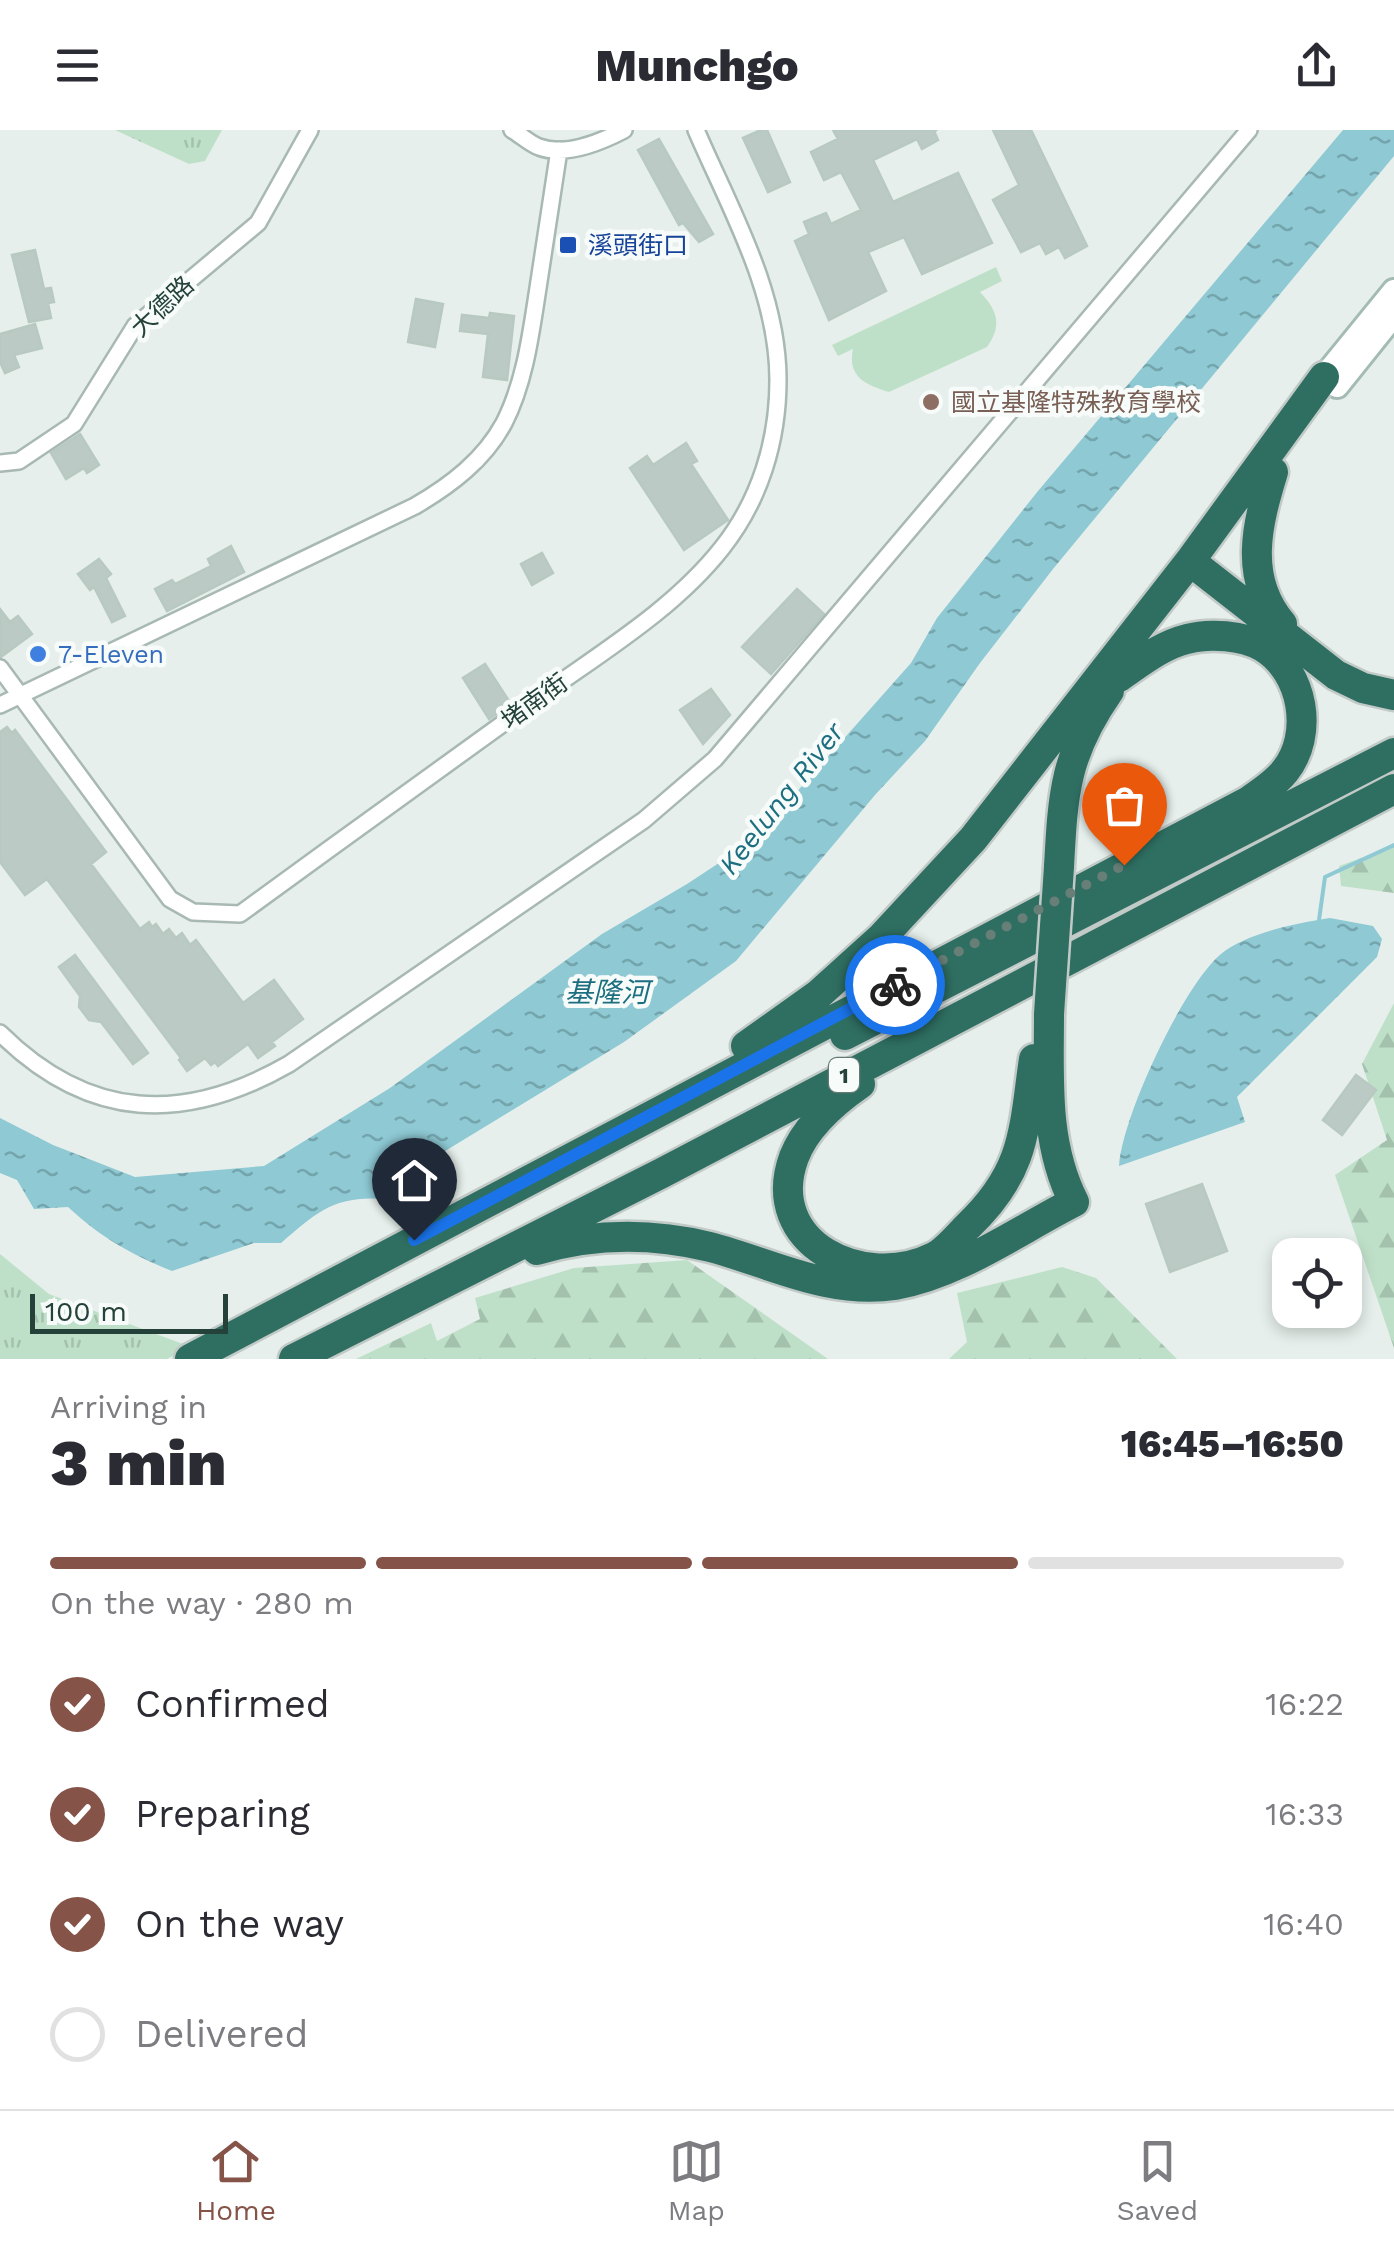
<!DOCTYPE html>
<html lang="en">
<head>
<meta charset="utf-8">
<style>
  body { margin:0; font-family:"Work Sans","Noto Sans TC",sans-serif; background:#f7f7f7; color:#2b2b33; height:100vh; display:flex; flex-direction:column; font-size:38px; white-space:nowrap }
  * { box-sizing:border-box; margin:0 }
  p { font-size:32px; color:#7c7c81 }
  .icon { flex:none; width:55px; height:55px; fill:none; stroke:currentColor; stroke-width:2; stroke-linecap:round; stroke-linejoin:round }
  .map { position:relative; height:1229px; overflow:hidden }
  .side { display:flex; flex-direction:column; background:#fff; flex:1 }
  .side>* { flex:none }
  .controls { position:absolute; left:1272px; top:1108px; display:grid; gap:20px }
  .controls a { display:grid; place-items:center; width:90px; height:90px; border-radius:20px; background:#fff; box-shadow:0 5px 15px #0003; font-size:50px }
  .scale { position:absolute; left:30px; bottom:25px; width:198px; box-sizing:border-box; padding-left:10px; border:5px solid #24423a; border-top:0; font-size:28px; line-height:35px; white-space:nowrap; color:#24423a; -webkit-text-stroke:8px #f7fbf9; paint-order:stroke }
  .pin { position:absolute; display:grid; place-items:center; width:85px; height:85px; color:#fff; margin:-102px -42px; border-radius:50% 50% 50% 0; rotate:-45deg; box-shadow:0 0 10px #0007 }
  .pin .icon { rotate:45deg }
  .courier { position:absolute; display:grid; place-items:center; width:100px; height:100px; margin:-50px; border:8px solid #1a73e8; border-radius:50%; background:#fff; color:#222; box-shadow:0 2px 12px #0007 }
  .head em { font-style:normal; font-weight:800 }
  .head div { display:flex; flex-direction:column-reverse }
  .head { display:flex; align-items:center; justify-content:space-between; height:170px; padding:0 50px }
  h1 { font-size:65px; font-weight:800; line-height:75px }
  .bar { display:grid; grid-template-columns:repeat(4,1fr); gap:15px 10px; align-content:center; height:120px; padding:0 50px }
  .bar i { height:12px; border-radius:8px; background:#e1e1e2 }
  .bar .active { background:#855347 }
  .bar p { grid-column:span 4 }
  ol { padding:0 50px; list-style:none }
  li { display:flex; align-items:center; gap:30px; height:110px }
  li p { margin-inline-start:auto }
  li .icon { padding:10px; border-radius:50%; background:#855347; color:#fff; stroke-width:4 }
  li:last-child { color:#7c7c81 }
  li i { width:55px; height:55px; border:5px solid #e1e1e2; border-radius:50% }
  header { display:flex; justify-content:space-between; align-items:center; height:130px; padding:0 50px; background:#fff; font-size:45px; font-weight:800 }
  .tabs { display:flex; justify-content:space-around; align-items:center; height:140px; border-top:2px solid #e1e1e2; background:#fff; font-size:28px; color:#7c7c81 }
  .tabs a { display:grid; justify-items:center; gap:5px }
  .tabs .active { color:#855347 }
  .map>svg:first-child { display:block }
  .grass { fill:url(#grass-tufts) }
  .forest { fill:url(#forest-firs) }
  .pitch { fill:#bfe0c8 }
  .water { fill:url(#water-ripples) }
  .lines { fill:none; stroke-linecap:round; stroke-linejoin:round }
  .stream { stroke:#8ec9d4; stroke-width:4 }
  .building { fill:#bbcac4; stroke:#b8c9c2; stroke-width:2.5 }
  .street-casing { stroke:#a8b8b2; stroke-width:20 }
  .secondary-casing { stroke:#a4bbb3; stroke-width:28 }
  .highway-casing { stroke:#c2cac8; stroke-width:35 }
  .street { stroke:#fff; stroke-width:15 }
  .secondary { stroke:#fff; stroke-width:22 }
  .highway { stroke:#2f6f62; stroke-width:30 }
  .highway-bridge-casing { stroke:#c2cac8; stroke-width:35; stroke-linecap:butt }
  .highway-bridge { stroke:#2f6f62; stroke-width:30 }
  .done { stroke:#687f78; stroke-width:10; stroke-dasharray:0 18 }
  .route { stroke:#1a73e8; stroke-width:12 }
  .transit-dot { fill:#1a4fb4; stroke:#f7fbf9; stroke-width:4 }
  .education-dot { fill:#8d6e63; stroke:#f7fbf9; stroke-width:4 }
  .shop-dot { fill:#3f7fe0; stroke:#f7fbf9; stroke-width:4 }
  .labels { text-anchor:middle; stroke-width:9; stroke-linejoin:round; paint-order:stroke }
  .shield { fill:#f7fbf9; stroke:#637a73; stroke-width:2.5 }
  .shield-label { font-size:22px; font-weight:bold; fill:#24423a }
  .transit-label { font-size:25px; fill:#164399; stroke:#f7fbf9; text-anchor:start }
  .street-label { font-size:25px; fill:#24423a; stroke:#f7fbf9 }
  .education-label { font-size:25px; fill:#785e54; stroke:#f7fbf9; text-anchor:start }
  .shop-label { font-size:25px; fill:#366cbe; stroke:#f7fbf9; text-anchor:start }
  .water-label { font-size:28px; font-style:italic; fill:#1c6f80; stroke:#f7fbf9 }
</style>
</head>
<body>
<header><svg class="icon" aria-label="menu" viewBox="0 0 24 24"><path d="M4 6h16M4 12h16M4 18h16"/></svg>Munchgo<svg class="icon" aria-label="share" viewBox="0 0 24 24"><path d="M12 15V3M7 8l5-5 5 5M5 13v7h14v-7"/></svg></header>
<div class="map">
<svg width="1394" height="1229" viewBox="0 0 1394 1229">
  <defs>
    <pattern id="grass-tufts" width="24" height="20" patternUnits="userSpaceOnUse" patternTransform="scale(2.5)"><rect width="24" height="20" fill="#bfe0c8"/><path d="M3 7l-1-3M5 7V3M7 7l1-3M15 17l-1-3M17 17v-4M19 17l1-3" fill="none" stroke="#a4c1ad"/></pattern>
    <pattern id="forest-firs" width="22" height="20" patternUnits="userSpaceOnUse" patternTransform="scale(2.5)"><rect width="22" height="20" fill="#bfe0c8"/><path d="M5 1l3.5 6h-7zM16 11l3.5 6h-7z" fill="#a4c1ad"/></pattern>
    <pattern id="water-ripples" width="26" height="14" patternUnits="userSpaceOnUse" patternTransform="scale(2.5)"><rect width="26" height="14" fill="#8ec9d4"/><path d="M2 4q2-2 4 0t4 0M15 11q2-2 4 0t4 0" fill="none" stroke="#74a5ad"/></pattern>
  </defs>
  <rect width="100%" height="100%" fill="#e6efeb"/>
  <path class="grass" d="M115,0H222L205,31L189,34Z
    M0,1124L49,1164L191,1217L167,1229H0Z"/>
  <path class="forest" d="M1394,716V763L1341,756L1339,736Z
    M1394,873V1218L1335,1045L1387,1010L1362,934Z
    M687,1130L828,1229H356L431,1193L437,1211L480,1189L475,1168L574,1138Z
    M1062,1137L1096,1148L1177,1229H949L967,1212L957,1163Z"/>
  <path class="pitch" d="M996,137L1002,151L980,162C997,180 1003,195 987,217L889,262C866,255 847,247 853,219L838,226L832,215Z"/>
  <path class="water" d="M1343,0H1394V26L1053,439L980,533L925,611L875,665L736,831L624,912L409,1043L386,1069C335,1065 318,1081 281,1113H254L172,1141C129,1123 103,1109 68,1077L34,1079L17,1050L0,1043V988L53,1015L135,1047L264,1036L390,958L602,804L687,754L754,710L911,533L937,488L1038,361Z
    M1330,788L1373,796L1382,809L1377,827L1237,967L1245,992L1119,1036C1122,987 1183,856 1221,824C1246,803 1298,793 1330,788Z"/>
  <g class="lines">
    <path class="stream" d="M1319,790L1325,747L1394,715"/>
  </g>
  <path class="building" d="M761,0H767L790,52L768,62L743,8Z
    M833,0H937L934,1L938,10L922,19L917,9L873,30L893,72L958,43L992,113L922,144L904,107L868,122L886,161L829,190L795,111L809,104L804,92L826,83L831,94L861,80L841,42L824,50L811,22L838,9Z
    M993,0H1031L1087,116L1065,128L1059,117L1046,124L1040,113L1021,122L993,70L1019,55Z
    M659,9L713,104L699,112L683,93L679,95L638,20Z
    M35,120L44,159L51,158L54,172L48,173L51,188L29,192L12,125Z
    M416,169L443,174L435,217L408,212Z
    M490,183L514,186L507,250L483,247L488,204L460,201L462,185L489,188Z
    M35,194L42,218L14,225L19,237L5,243L0,232V204Z
    M80,304L99,335L87,343L84,338L66,349L51,323Z
    M686,313L697,331L691,334L728,390L684,420L630,338L647,326L653,335Z
    M231,416L244,442L167,481L155,459L172,450L175,454L211,436L208,429Z
    M542,423L553,443L532,455L521,434Z
    M99,429L111,444L106,448L125,486L112,492L94,457L90,460L78,444Z
    M797,459L824,484L771,544L742,517Z
    M0,479L10,492L18,486L32,504L1,527Z
    M485,534L511,574L489,589L463,548Z
    M711,559L730,585L703,614L680,580Z
    M7,597L12,603L15,600L106,722L91,734L140,799L149,792L152,797L156,794L163,804L169,799L176,808L182,803L190,815L196,810L243,873L274,850L303,889L272,912L275,916L258,928L248,914L218,936L215,932L211,935L205,928L187,941L179,930L181,928L47,749L25,765L0,732V602Z
    M75,825L148,923L133,934L101,892L89,890L79,877L80,866L59,837Z
    M1356,945L1376,960L1342,1005L1323,990Z
    M1202,1054L1227,1121L1170,1142L1146,1074Z"/>
  <g class="lines">
    <defs>
      <path id="street" d="M512,0C521,5 530,14 539,17C566,27 601,12 624,0
        M0,333L19,331L74,294L135,196L258,93L310,0
        M0,538L170,769L193,782L240,784C340,711 440,639 541,566C602,522 674,479 722,418C760,370 778,311 778,250C778,161 730,79 696,0
        M0,575L415,376C451,355 484,330 504,293C525,252 531,203 538,158C545,112 552,66 559,20
        M0,903C89,991 184,994 289,934L644,690L715,629L1249,0"/>
      <path id="secondary" d="M1394,161L1324,247L1337,256L1394,185"/>
      <path id="highway" d="M1273,342C1257,394 1243,448 1282,494
        M1190,431L1336,545L1363,558L1394,565
        M1059,737C1063,662 1065,624 1109,561
        M845,905L1394,623
        M746,916L819,864L881,808L973,709L1190,431L1324,247
        M860,954C834,972 806,996 794,1027C762,1114 864,1162 934,1127C946,1121 958,1106 968,1096C988,1077 1006,1054 1016,1027C1027,997 1029,961 1034,929
        M537,1120C594,1103 652,1103 710,1117C771,1133 829,1165 895,1155C958,1144 1017,1101 1074,1072C1044,1013 1049,949 1049,884
        M190,1229L1249,671C1261,662 1275,654 1285,641C1314,605 1304,542 1263,517C1243,505 1209,503 1187,509C1162,515 1141,532 1119,547
        M294,1229L662,1043L1394,659"/>
    </defs>
    <use href="#street" class="street-casing"/>
    <use href="#secondary" class="secondary-casing"/>
    <use href="#highway" class="highway-casing"/>
    <use href="#street" class="street"/>
    <use href="#secondary" class="secondary"/>
    <use href="#highway" class="highway"/>
    <defs>
      <path id="highway-bridge" d="M1049,884L1059,737"/>
    </defs>
    <use href="#highway-bridge" class="highway-bridge-casing"/>
    <use href="#highway-bridge" class="highway-bridge"/>
  </g>
  <g class="lines">
    <path class="done" d="M895,855L1124,735"/>
    <path class="route" d="M414,1110L895,855"/>
  </g>
  <rect class="transit-dot" x="558" y="105" width="20" height="20" rx="5"/>
  <circle class="education-dot" cx="931" cy="272" r="10"/>
  <circle class="shop-dot" cx="38" cy="524" r="10"/>
  <g class="labels">
    <rect class="shield" x="829" y="928" width="30" height="34" rx="8"/>
    <g class="shield-label">
      <text x="844" y="953">1</text>
    </g>
    <g class="transit-label">
      <text x="588" y="124">溪頭街口</text>
    </g>
    <g class="street-label">
      <text transform="translate(162 176) rotate(-43)" y="9">大德路</text>
      <text transform="translate(534 571) rotate(-36)" y="9">堵南街</text>
    </g>
    <g class="education-label">
      <text x="951" y="281">國立基隆特殊教育學校</text>
    </g>
    <g class="shop-label">
      <text x="58" y="533">7-Eleven</text>
    </g>
    <g class="water-label">
      <text transform="translate(781 668) rotate(-52)" y="10">Keelung River</text>
      <text x="607" y="872">基隆河</text>
    </g>
  </g>
</svg>
<div class="controls">
<a><svg class="icon" aria-label="locate" viewBox="0 0 24 24"><circle cx="12" cy="12" r="6"/><path d="M12 2v4M12 18v4M2 12h4M18 12h4"/></svg></a>
</div>
<div class="scale">100 m</div>
<div class="pin" style="left:1124px;top:735px;background:#ea580c"><svg class="icon" aria-label="bag" viewBox="0 0 24 24"><path d="M5 8h14l-1 12H6zM9 8a3 3 0 0 1 6 0"/></svg></div>
<div class="pin" style="left:414px;top:1110px;background:#1f2937"><svg class="icon" aria-label="home" viewBox="0 0 24 24"><path d="M3 11l9-7 9 7M6 9v11h12V9"/></svg></div>
<div class="courier" style="left:895px;top:855px"><svg class="icon" aria-label="bike" viewBox="0 0 24 24"><circle cx="6" cy="16" r="4"/><circle cx="18" cy="16" r="4"/><path d="M6 16l4-8h5l3 8M10 8l3 8H6M13 5h3"/></svg></div>
</div>
<section class="side">
<div class="head"><div><h1>3 min</h1><p>Arriving in</p></div><em>16:45–16:50</em></div>
<div class="bar"><i class="active"></i><i class="active"></i><i class="active"></i><i></i><p>On the way · 280 m</p></div>
<ol>
<li><svg class="icon" aria-label="check" viewBox="0 0 24 24"><path d="M5 12l5 5 9-10"/></svg>Confirmed<p>16:22</p></li>
<li><svg class="icon" aria-label="check" viewBox="0 0 24 24"><path d="M5 12l5 5 9-10"/></svg>Preparing<p>16:33</p></li>
<li><svg class="icon" aria-label="check" viewBox="0 0 24 24"><path d="M5 12l5 5 9-10"/></svg>On the way<p>16:40</p></li>
<li><i></i>Delivered</li>
</ol>
</section>
<nav class="tabs">
<a class="active"><svg class="icon" aria-label="home" viewBox="0 0 24 24"><path d="M3 11l9-7 9 7M6 9v11h12V9"/></svg>Home</a>
<a><svg class="icon" aria-label="map" viewBox="0 0 24 24"><path d="M3 6l6-2 6 2 6-2v14l-6 2-6-2-6 2zM9 4v14M15 6v14"/></svg>Map</a>
<a><svg class="icon" aria-label="saved" viewBox="0 0 24 24"><path d="M7 4h10v16l-5-4-5 4z"/></svg>Saved</a>
</nav>
</body>
</html>
